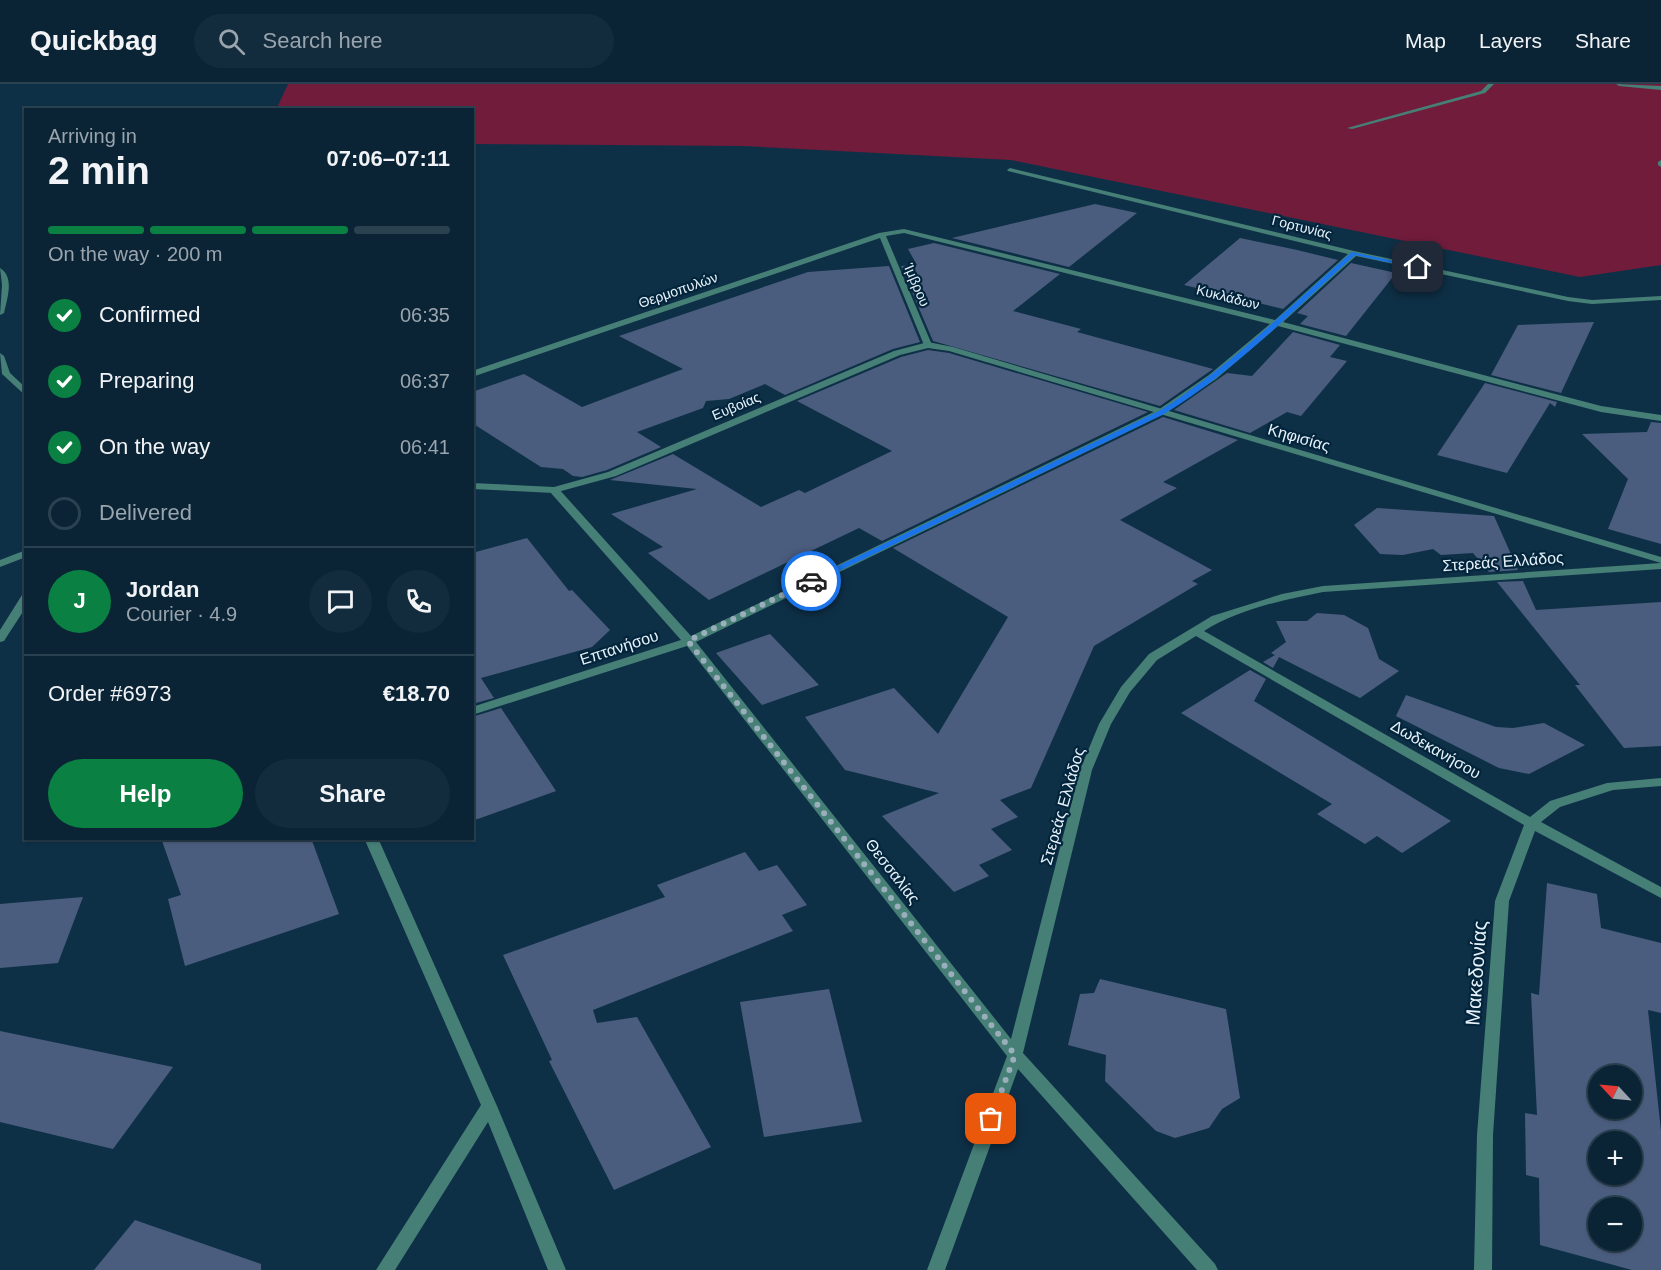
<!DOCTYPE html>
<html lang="en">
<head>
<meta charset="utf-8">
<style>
  body { margin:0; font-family:Arial,sans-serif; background:#132c3d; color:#f1f3f6; height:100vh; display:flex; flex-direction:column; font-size:22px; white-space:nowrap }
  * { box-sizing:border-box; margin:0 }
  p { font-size:20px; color:#99a4ad }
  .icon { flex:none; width:33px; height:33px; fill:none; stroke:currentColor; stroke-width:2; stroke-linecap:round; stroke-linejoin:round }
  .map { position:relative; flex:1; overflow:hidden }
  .drawer { position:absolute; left:24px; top:24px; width:450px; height:732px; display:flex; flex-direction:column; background:#0a2435; border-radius:0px; box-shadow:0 2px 4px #0004,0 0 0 2px #2a4150 }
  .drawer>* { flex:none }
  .needle { width:39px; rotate:296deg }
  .fabs { position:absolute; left:1588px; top:981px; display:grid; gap:12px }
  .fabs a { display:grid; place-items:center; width:54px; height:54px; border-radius:50%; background:#0a2435; box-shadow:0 2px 4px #0004,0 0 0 2px #2a4150; font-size:30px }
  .pin { position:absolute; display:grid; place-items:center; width:51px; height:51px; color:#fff; margin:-26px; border-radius:12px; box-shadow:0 3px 9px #0006 }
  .courier { position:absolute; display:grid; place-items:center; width:60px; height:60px; margin:-30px; border:4px solid #1a73e8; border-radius:50%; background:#fff; color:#222; box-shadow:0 2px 8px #0007 }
  .overview em { font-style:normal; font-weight:700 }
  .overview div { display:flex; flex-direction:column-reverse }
  .overview { display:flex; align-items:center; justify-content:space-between; height:102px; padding:0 24px }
  h1 { font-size:39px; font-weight:700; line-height:45px }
  .bar { display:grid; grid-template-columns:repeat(4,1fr); gap:9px 6px; align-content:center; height:72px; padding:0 24px }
  .bar i { height:8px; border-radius:4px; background:#2a4150 }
  .bar .selected { background:#0b8043 }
  .bar p { grid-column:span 4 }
  .line { display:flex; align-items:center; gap:15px; padding:0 24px; border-top:2px solid #2a4150 }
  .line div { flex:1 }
  .round { display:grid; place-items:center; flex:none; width:63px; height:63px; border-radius:32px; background:#132c3d }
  ol { padding:0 24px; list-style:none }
  li { display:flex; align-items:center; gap:18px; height:66px }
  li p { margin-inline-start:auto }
  li .icon { padding:6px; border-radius:50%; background:#0b8043; color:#fff; stroke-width:4 }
  li:last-child { color:#99a4ad }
  li i { width:33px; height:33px; border:3px solid #2a4150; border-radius:50% }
  .cta { display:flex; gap:12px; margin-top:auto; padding:12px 24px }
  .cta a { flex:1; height:69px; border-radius:36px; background:#0b8043; color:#fff; font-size:24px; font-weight:700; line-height:69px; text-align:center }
  .cta a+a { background:#132c3d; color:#f1f3f6 }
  header { display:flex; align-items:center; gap:36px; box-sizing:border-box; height:84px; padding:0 30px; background:#0a2435; border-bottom:2px solid #2a4150 }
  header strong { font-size:28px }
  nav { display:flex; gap:33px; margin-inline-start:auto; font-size:21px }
  .search { width:420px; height:54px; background:#132c3d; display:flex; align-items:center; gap:15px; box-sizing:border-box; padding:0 21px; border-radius:33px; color:#99a4ad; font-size:22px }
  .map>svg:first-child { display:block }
  .green { fill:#711c3b }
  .building { fill:#4b5d7e; fill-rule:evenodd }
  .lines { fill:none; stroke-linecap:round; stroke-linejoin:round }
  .minor { fill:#467f76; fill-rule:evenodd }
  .tertiary { fill:#467f76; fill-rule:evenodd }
  .route { fill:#1a73e8 }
  .done { stroke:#9baebc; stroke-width:6; stroke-dasharray:0 10.8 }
  .labels { text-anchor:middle; stroke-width:4.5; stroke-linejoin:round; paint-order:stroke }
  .far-street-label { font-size:14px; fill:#e7f2fb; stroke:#03253c }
  .street-label { font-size:16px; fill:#e7f2fb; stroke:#03253c }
  .near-street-label { font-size:20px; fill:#e7f2fb; stroke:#03253c }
</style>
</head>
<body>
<header>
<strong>Quickbag</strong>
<div class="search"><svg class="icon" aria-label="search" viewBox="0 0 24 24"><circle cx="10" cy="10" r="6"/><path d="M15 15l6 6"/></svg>Search here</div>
<nav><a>Map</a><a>Layers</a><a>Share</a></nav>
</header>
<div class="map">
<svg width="1661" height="1186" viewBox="0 0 1661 1186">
  <rect width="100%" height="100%" fill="#0e3047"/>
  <path class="green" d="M288,0H1661V181L1580,193L1011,76L743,62L473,60L472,26H276Z"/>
  <path class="building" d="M1095,120L1137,129L1069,183L952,154Z
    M1240,154L1297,166L1338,176L1283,225L1184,201Z
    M934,159L1060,190L1013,227L1081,245L1077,248L1213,285L1160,322L933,257L901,182L917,181L908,165Z
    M1351,179L1396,189L1346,252L1300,240L1308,232L1297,229Z
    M889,182L920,258L893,265L785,311L765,300L729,315L706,317L703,324L637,348L661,363L607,386L582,393L573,392L563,385L541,383L472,339V308L524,290L582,323L683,285L619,252L808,188Z
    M1594,238L1561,309L1491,291L1518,241Z
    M1293,248L1340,261L1330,273L1347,277L1301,332L1287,328L1250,349L1174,326L1227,289L1252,292Z
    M928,266L949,269L1148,328L882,457L859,444L709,516L648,469L663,463L611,430L697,405L610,396L673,370L761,423L799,406L805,409L892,367L797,317L901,273Z
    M1485,299L1557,318L1555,323L1550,319L1507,389L1437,371Z
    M1163,333L1238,356L1163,398L1177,404L1120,436L1212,486L1192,497L1198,500L1094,562L1031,704L1000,716L1018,733L991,745L1012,766L979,781L989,792L954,808L882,732L939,709L845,686L805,633L894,604L938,650L1008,533L893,464Z
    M1651,338L1661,339V460L1608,445L1628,395L1582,350L1647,348Z
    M1377,424L1494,432L1518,486L1489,488L1473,469L1441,471L1433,465L1403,471L1380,470L1354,441Z
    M527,454L569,507L572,506L610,546L592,563L481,594L494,614L472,620V469Z
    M1523,497L1536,526L1661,518V662L1624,664L1575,601H1580L1497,498Z
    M1317,529L1344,531L1368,544L1379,575L1399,587L1360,614L1279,573L1273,584L1263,578L1275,571L1271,569L1286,558L1276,537H1307Z
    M770,550L819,601L762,621L716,569Z
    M1250,586L1266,595L1254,617L1451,737L1402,769L1377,752L1365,760L1317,730L1332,720L1181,629Z
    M1406,611L1496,643L1513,644L1544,639L1585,661L1529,690L1499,684L1396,632Z
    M501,624L556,707L472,737V633Z
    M161,754H311L339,830L185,882L168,815L181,811Z
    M745,768L759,787L777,781L807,821L782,831L793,847L593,926L597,939L637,933L711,1063L614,1106L549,977L552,976L503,871L665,813L657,801Z
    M1547,799L1597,810L1601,844L1661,859V929L1648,926L1661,1047V1186H1632L1540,1161L1539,1094L1526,1091L1525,1029L1537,1031L1531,909L1539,911ZM1599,992H1632V1024H1599ZM1599,1058H1632V1090H1599ZM1599,1124H1632V1156H1599Z
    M83,813L58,879L0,884V820Z
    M1100,895L1226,925L1240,1014L1222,1025L1209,1044L1175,1054L1156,1047L1105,997L1106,971L1068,961L1080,910L1094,909Z
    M829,905L862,1038L764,1053L740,918Z
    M0,947L173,983L113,1065L0,1038Z
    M135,1136L261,1180V1186H94Z"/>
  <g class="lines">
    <path class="minor" d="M1488,0H1494L1485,9L1352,45L1347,44L1481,7Z
      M1616,0L1661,2V6L1619,2Z
      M1661,76V83L1658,81V78Z
      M1010,84L1354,167L1568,213L1592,216L1661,212V216L1592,220L1568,217L1356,172L1283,238L1601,322L1661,331V337L1601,328L1278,242L1216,295L1164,330L696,558L1011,955L1080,686L1099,640L1121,603L1149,570L1212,532L1282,510L1323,502L1661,479V485L1323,508C1283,516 1239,525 1204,547L1530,733L1550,717L1607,699L1661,694V702L1613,706L1560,723L1541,738L1661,803V814L1535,747L1509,817L1493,1051L1492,1186H1474L1477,1051L1495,817L1524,741L1196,552L1157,576L1130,608L1111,640L1092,686L1023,969L1215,1180L1218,1186H1197L1018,985L945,1186H927L1007,972L687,562L472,631V623L681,556L550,408V404H558L691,552L1158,326L1209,291L1270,240L904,149L886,152L932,261L931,263L924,261L880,154L472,293V287L879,149L904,145L1275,236L1348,170L1008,87L1007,86Z
      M26,466V473L0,483V476Z
      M26,510V523L4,557L0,558V546L22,511Z
      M364,754H378L497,1022L566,1186H548L488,1038L395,1186H376L481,1021Z"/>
    <path class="tertiary" d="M0,184C15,193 7,215 4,229L0,231L2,201Z
      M928,258L953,263L1661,473V479L949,267L928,264L900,271L616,392L554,409L472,405V399L554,403L608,388L894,267Z
      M0,269L4,272L10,289L26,304V312L2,290Z"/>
  </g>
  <path class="route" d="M1352,168L1421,183L1418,185L1355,171C1294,226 1234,287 1164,330L814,499L807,497L1159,327C1230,283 1290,222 1352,168Z"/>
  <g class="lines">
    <path class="done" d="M811,497L688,557L1015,971L991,1035"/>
  </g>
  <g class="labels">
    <g class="far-street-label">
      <text transform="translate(1302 143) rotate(14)" y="5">Γορτυνίας</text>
      <text transform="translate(917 201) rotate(67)" y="5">Ίμβρου</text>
      <text transform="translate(678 206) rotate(-19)" y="5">Θερμοπυλών</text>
      <text transform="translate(1228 213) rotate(14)" y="5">Κυκλάδων</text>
      <text transform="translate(736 322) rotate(-23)" y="5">Ευβοίας</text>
    </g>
    <g class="street-label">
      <text transform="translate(1299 353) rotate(16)" y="6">Κηφισίας</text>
      <text transform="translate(1503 477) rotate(-4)" y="6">Στερεάς Ελλάδος</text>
      <text transform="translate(619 563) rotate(-18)" y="6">Επτανήσου</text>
      <text transform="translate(1436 665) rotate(30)" y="6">Δωδεκανήσου</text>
      <text transform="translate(1062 722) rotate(-74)" y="6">Στερεάς Ελλάδος</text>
      <text transform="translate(893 787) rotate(52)" y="6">Θεσσαλίας</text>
    </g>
    <g class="near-street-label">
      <text transform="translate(1476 889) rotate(-86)" y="7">Μακεδονίας</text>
    </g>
  </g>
</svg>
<div class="fabs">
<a><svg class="needle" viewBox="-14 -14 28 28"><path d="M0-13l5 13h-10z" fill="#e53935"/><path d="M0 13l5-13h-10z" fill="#99a4ad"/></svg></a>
<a>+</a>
<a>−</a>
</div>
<div class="pin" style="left:991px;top:1035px;background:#ea580c"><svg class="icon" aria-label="bag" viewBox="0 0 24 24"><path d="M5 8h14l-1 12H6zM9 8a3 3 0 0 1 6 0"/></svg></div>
<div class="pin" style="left:1418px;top:183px;background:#1f2937"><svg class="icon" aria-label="home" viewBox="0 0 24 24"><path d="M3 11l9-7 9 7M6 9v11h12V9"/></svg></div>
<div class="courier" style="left:811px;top:497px"><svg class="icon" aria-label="car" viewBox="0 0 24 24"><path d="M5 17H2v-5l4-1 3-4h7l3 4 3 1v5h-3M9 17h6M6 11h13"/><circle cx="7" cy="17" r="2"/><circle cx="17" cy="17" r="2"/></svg></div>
<section class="drawer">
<div class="overview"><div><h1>2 min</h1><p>Arriving in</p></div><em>07:06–07:11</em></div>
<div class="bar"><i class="selected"></i><i class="selected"></i><i class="selected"></i><i></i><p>On the way · 200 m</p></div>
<ol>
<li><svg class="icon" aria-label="check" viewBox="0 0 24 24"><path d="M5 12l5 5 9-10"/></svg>Confirmed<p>06:35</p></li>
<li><svg class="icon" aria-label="check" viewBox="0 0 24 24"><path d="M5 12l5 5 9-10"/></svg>Preparing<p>06:37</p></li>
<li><svg class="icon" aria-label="check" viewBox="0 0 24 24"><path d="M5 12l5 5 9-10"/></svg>On the way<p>06:41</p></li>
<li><i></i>Delivered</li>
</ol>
<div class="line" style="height:108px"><b class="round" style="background:#0b8043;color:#fff">J</b><div><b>Jordan</b><p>Courier · 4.9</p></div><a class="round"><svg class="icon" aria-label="chat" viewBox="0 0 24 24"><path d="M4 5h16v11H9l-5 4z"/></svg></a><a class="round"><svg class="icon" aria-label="phone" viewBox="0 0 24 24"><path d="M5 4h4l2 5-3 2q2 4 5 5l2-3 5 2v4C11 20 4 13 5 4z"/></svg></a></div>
<div class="line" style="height:78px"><div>Order #6973</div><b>€18.70</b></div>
<div class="cta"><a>Help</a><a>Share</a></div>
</section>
</div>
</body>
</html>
